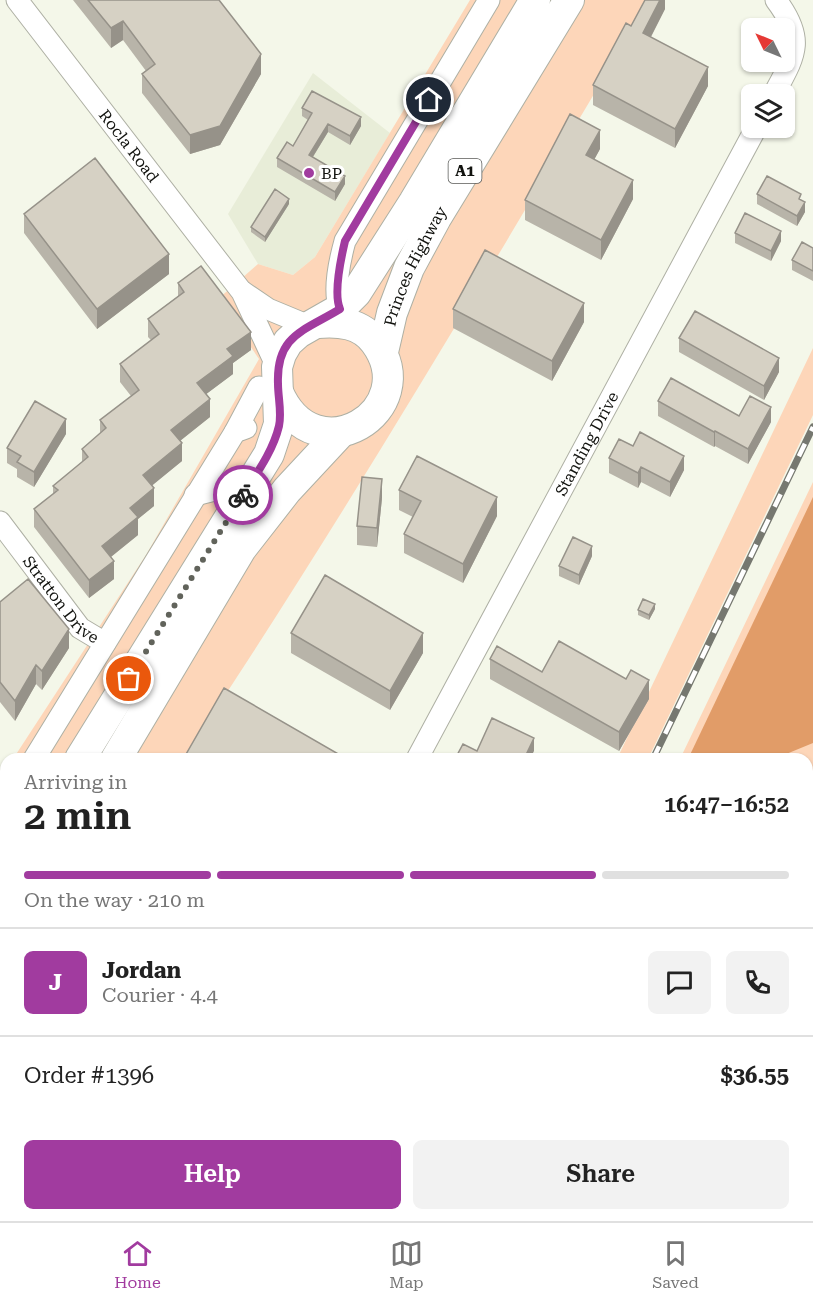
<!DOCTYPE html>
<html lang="en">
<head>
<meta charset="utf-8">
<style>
  body { margin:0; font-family:"Roboto Serif",serif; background:#f2f2f2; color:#222; height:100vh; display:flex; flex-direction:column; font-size:22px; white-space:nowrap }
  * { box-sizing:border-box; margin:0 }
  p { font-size:20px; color:#767676 }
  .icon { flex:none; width:33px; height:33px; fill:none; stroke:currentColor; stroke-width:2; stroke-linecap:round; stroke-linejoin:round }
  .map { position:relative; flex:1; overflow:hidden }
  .side { position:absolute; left:0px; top:753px; width:813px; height:468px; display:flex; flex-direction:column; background:#fff; border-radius:18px 18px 0 0; box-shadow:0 2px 4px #0004 }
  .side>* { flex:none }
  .needle { width:39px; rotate:313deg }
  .controls { position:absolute; left:741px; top:18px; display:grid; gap:12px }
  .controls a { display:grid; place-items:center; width:54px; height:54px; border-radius:9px; background:#fff; box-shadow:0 2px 4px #0004; font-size:30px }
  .pin { position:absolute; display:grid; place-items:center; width:51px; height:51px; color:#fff; margin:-26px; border:3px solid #fff; border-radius:50%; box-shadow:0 2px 6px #0007 }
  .courier { position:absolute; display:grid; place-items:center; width:60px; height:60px; margin:-30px; border:4px solid #a13b9f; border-radius:50%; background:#fff; color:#222; box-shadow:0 2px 8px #0007 }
  .summary em { font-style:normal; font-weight:600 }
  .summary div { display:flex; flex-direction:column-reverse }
  .summary { display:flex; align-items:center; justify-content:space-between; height:102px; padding:0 24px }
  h1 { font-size:39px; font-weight:600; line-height:45px }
  .bar { display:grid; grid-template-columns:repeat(4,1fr); gap:9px 6px; align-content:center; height:72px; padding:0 24px }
  .bar i { height:8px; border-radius:4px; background:#e0e0e0 }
  .bar .active { background:#a13b9f }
  .bar p { grid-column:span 4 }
  .line { display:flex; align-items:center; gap:15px; padding:0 24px; border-top:2px solid #e0e0e0 }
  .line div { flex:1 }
  .round { display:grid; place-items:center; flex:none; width:63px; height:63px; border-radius:9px; background:#f2f2f2 }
  .cta { display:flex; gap:12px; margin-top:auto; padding:12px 24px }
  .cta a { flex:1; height:69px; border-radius:9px; background:#a13b9f; color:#fff; font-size:24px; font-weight:600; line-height:69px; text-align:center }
  .cta a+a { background:#f2f2f2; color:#222 }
  .menu { display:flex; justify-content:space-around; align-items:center; height:84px; border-top:2px solid #e0e0e0; background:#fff; font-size:16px; color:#767676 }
  .menu a { display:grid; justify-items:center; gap:3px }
  .menu .active { color:#a13b9f }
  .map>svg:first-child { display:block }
  .built { fill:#e8edd8 }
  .green { fill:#fdd6b9 }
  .forest { fill:#e19c68 }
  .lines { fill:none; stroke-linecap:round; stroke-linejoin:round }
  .minor-casing { stroke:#aeb0a4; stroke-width:23 }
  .highway-casing { stroke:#aeb0a4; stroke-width:32 }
  .minor { stroke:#fff; stroke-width:21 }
  .highway { stroke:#fff; stroke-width:30 }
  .rail-casing { stroke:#767870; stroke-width:7 }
  .rail { stroke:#fff; stroke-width:4.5; stroke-dasharray:14; stroke-linecap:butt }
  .wall { fill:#b8b4a9 }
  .shaded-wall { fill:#969289 }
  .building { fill:#d6d1c4; stroke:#969289; stroke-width:1.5 }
  .done { stroke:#61635b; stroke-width:6; stroke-dasharray:0 10.8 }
  .route { stroke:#a13b9f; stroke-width:8 }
  .poi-dot { fill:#a13b9f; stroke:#fff; stroke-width:2 }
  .labels { text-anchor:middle; stroke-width:6; stroke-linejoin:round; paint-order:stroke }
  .shield { fill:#fff; stroke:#595a57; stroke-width:1.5 }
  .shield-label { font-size:15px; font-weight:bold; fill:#12130f }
  .street-label { font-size:16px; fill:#12130f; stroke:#fff }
  .poi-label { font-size:16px; fill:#12130f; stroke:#fff; text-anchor:start }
</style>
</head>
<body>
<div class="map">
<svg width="813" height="1221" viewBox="0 0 813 1221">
  <rect width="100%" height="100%" fill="#f4f7e9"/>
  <path class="built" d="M313,73L390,133L315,257L293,275L258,264L228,214Z"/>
  <path class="green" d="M470,0H650C498,255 348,512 183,759H13L146,555L259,359L218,299L258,264L293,275L315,257Z
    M813,348V415L648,759H617Z
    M813,482V1221H456L459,1215H807V759H680Z
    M6,771V1032L0,1041V780Z"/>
  <path class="forest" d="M813,497V743L774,759H688Z"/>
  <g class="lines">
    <defs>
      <g id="minor">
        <path id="s1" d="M17,0L242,292L277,367"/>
        <path d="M774,94C795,55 806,40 776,0"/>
        <path d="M243,292L268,309L309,326"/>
        <path d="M340,309C333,292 340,259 345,241L489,0"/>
        <path d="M235,432L259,387"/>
        <path d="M195,495L253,480"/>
        <path id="s2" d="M0,522L80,628L105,643"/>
        <path d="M34,759L235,432L246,428"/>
        <path id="s3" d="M417,759L756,128"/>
        <path d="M0,1006L6,1013"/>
        <path d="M0,1029L6,1035"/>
        <path d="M0,1050L6,1052"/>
        <path d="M175,1215L180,1221"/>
      </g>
      <g id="highway">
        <path id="s4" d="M383,352L392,313L409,268L436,218L569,0"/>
        <path d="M278,392C315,478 425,410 375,342C361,323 339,321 317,323"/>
        <path d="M80,759L269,454L279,424L277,367L281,354L288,342L298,333L340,309L356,293L414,202L535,0"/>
        <path d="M116,759L241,549L287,490L341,432"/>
        <path d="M0,891L6,880"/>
        <path d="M0,955L6,945"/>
      </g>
    </defs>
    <use href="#minor" class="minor-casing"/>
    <use href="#highway" class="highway-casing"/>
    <use href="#minor" class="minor"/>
    <use href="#highway" class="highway"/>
    <defs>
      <path id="rail" d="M653,759L813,427
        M431,1221L434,1215"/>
    </defs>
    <use href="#rail" class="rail-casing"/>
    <use href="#rail" class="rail"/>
  </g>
  <path class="wall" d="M73,0H219L261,74L220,145L190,154L142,93V74L146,71L123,40L111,48Z
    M665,0V9L651,37L708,86L675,148L593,105V85L631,26Z
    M302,108L361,126L350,145L328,132L313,157L345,184L335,201L277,167V158L293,146L308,120L302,116Z
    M600,149L594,159L633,199L601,260L525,220V200Z
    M757,194L801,200L805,212L797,226L757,204Z
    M289,204L265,242L251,232V227Z
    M24,214L169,274L97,329L24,233Z
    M735,233L781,241L771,261L735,243Z
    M813,248V281L792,270V260Z
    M178,283L251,350L233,363V374L206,394L210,417L180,441L182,461L152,485L154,506L138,519V535L111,557L114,579L89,598L34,527V509L53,494V486L82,462V449L100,434V420L131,396L120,382V364L151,340L148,337V319L178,296Z
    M453,309L584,322L552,381L453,328Z
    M679,338L779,372L764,400L679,352Z
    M658,401L739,416L771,422L748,464L715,446L714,447L658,416Z
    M66,434L34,487L17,477V469L7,463V448Z
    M633,446L684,470L670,497L641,482L638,488L609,473V458Z
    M399,490L497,516L463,583L404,553V534L413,517L399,510Z
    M382,498L377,547L357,545V526Z
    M592,556L579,585L559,576V566Z
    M0,602L69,648L42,690L36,684L15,721L0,702Z
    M655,609L649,620L638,615V610Z
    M291,633L423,653L390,710L291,653Z
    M490,659L542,672L649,699L619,751L490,679Z
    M6,1149V1215H73L78,1221H0V1154Z
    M214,1215H273L279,1221H220Z"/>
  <path class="shaded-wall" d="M660,0H665V9L643,52V33Z
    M123,21V40L111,48V28Z
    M261,54V74L220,145L190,154V135Z
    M708,67V86L675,148V129Z
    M361,117V126L350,145V136Z
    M328,124V132L309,163V155Z
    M600,130V149L586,175V155Z
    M345,176V184L335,201V192Z
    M633,180V199L601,260V240Z
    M289,199V204L265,242V237Z
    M805,202V212L797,226V216Z
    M781,231V241L771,261V251Z
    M169,254V274L97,329V309Z
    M584,303V322L552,381V361Z
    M251,332V350L233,363V374L197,401V383L227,349Z
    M779,358V372L764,400V386Z
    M210,399V417L171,448V430Z
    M771,407V422L748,464V449Z
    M66,419V434L34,487V472Z
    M715,431V446L714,447V432Z
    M182,443V461L143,493V475Z
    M684,456V470L670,497V482Z
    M641,467V482L638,488V473Z
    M382,479V498L377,547V528Z
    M154,488V506L138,519V535L102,564V546L130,508Z
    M497,497V516L463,583V564Z
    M592,546V556L579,585V575Z
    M114,561V579L89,598V580Z
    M655,604V609L649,620V615Z
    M69,629V648L42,690V671Z
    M423,633V653L390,710V691Z
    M36,665V684L15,721V701Z
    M649,680V699L619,751V732Z
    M534,738V751L530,759H524Z"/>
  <path class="building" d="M88,0H219L261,54L220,126L190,135L142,74L155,64L123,21L111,28Z
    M645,0H660L643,33L708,67L675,129L593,85L626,23L631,26Z
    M312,91L361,117L350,136L328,124L309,155L345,176L335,192L277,158L287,142L293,146L312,113L302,108Z
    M570,114L600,130L586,155L633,180L601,240L525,200Z
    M95,158L169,254L97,309L24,214Z
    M767,176L801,194L799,199L805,202L797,216L757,194Z
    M275,189L289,199L265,237L251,227Z
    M745,213L781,231L771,251L735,233Z
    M802,242L813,248V271L792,260Z
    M485,250L584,303L552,361L453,309Z
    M201,266L251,332L227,349L233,356L197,383L210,399L171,430L182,443L143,475L154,488L130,508L138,517L102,546L114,561L89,580L34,509L58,490L53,486L88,457L82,449L106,428L100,420L139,390L120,364L159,334L148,319L184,292L178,283Z
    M695,311L779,358L764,386L679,338Z
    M671,378L739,416L750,396L771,407L748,449L715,431L714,432L658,401Z
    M35,401L66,419L34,472L17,462L21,456L7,448Z
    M640,432L684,456L670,482L641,467L638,473L609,458L619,439L633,446Z
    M417,456L497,497L463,564L404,534L421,501L399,490Z
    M362,477L382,479L377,528L357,526Z
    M573,537L592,546L579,575L559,566Z
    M325,575L423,633L390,691L291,633Z
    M28,579L69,629L42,671L36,665L15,701L0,682V602Z
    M643,599L655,604L649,615L638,610Z
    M559,641L626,679L631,670L649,680L619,732L490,659L497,646L542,672Z
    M224,688L347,759H190L185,756Z
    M492,718L534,738L524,759H455L463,744L477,751Z
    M6,1149V1210L0,1203V1154Z
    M10,1215H73L78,1221H16Z
    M231,1215H273L279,1221H236Z
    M352,1215L358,1221H346Z"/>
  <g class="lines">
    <path class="done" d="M129,679L243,495"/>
    <path class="route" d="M243,495C257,473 273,451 279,426C282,413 278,397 278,384C276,335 304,331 340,309C333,293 341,258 345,241L429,100"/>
  </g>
  <circle class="poi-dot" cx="309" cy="173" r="6"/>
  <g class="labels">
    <rect class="shield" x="448.5" y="159" width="33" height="24" rx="4.5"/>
    <g class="shield-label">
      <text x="465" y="176">A1</text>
    </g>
    <g class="street-label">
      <text dy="6" stroke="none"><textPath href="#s1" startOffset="184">Rocla Road</textPath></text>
      <text dy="6" stroke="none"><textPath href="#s4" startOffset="92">Princes Highway</textPath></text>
      <text dy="6" stroke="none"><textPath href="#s3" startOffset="358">Standing Drive</textPath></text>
      <text dy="6" stroke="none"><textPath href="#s2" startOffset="99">Stratton Drive</textPath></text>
    </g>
    <g class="poi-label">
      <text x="321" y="179">BP</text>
    </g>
  </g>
</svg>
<div class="controls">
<a><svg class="needle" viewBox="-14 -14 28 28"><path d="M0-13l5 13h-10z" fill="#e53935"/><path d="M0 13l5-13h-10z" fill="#767676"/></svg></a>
<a><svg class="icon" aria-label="layers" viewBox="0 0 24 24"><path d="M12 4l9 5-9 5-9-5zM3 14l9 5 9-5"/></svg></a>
</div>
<div class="pin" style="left:129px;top:679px;background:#ea580c"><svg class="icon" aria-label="bag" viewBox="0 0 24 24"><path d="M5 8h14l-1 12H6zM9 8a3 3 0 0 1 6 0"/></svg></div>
<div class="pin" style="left:429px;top:100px;background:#1f2937"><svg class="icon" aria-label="home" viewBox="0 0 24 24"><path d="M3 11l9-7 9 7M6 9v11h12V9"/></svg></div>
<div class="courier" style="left:243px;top:495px"><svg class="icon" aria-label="bike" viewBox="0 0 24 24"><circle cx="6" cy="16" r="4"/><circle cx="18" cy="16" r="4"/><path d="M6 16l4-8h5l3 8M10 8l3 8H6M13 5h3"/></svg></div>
<section class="side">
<div class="summary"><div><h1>2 min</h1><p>Arriving in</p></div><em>16:47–16:52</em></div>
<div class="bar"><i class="active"></i><i class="active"></i><i class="active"></i><i></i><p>On the way · 210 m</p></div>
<div class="line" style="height:108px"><b class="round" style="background:#a13b9f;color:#fff">J</b><div><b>Jordan</b><p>Courier · 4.4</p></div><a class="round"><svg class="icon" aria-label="chat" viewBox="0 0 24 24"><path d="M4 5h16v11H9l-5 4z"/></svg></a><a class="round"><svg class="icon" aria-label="phone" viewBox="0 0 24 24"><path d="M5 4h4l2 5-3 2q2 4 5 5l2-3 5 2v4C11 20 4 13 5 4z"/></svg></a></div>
<div class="line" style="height:78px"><div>Order #1396</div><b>$36.55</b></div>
<div class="cta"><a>Help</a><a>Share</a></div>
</section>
</div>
<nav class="menu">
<a class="active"><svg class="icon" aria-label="home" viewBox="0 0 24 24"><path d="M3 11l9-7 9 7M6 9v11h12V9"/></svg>Home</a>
<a><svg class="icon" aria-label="map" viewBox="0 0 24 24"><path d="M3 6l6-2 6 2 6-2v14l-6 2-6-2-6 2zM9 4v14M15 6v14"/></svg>Map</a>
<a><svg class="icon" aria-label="saved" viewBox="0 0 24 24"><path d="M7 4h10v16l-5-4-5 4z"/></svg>Saved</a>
</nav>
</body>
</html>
